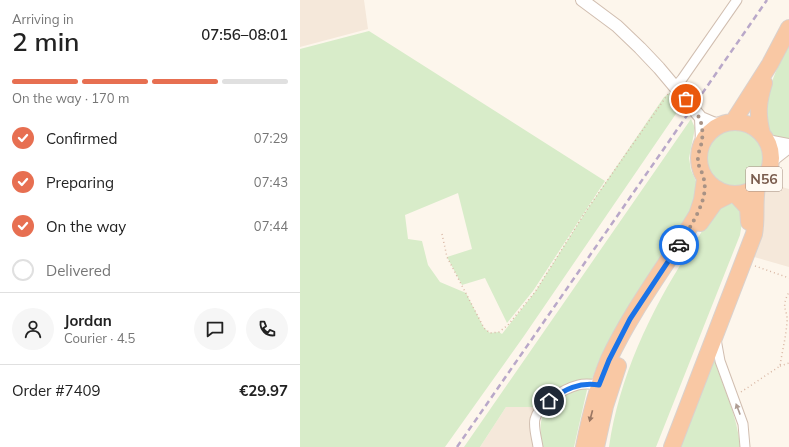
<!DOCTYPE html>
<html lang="en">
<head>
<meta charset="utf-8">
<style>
  body { margin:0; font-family:Mulish,sans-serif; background:#f6f6f6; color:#222; height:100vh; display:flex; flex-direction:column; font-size:15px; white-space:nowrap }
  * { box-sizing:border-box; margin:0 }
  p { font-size:13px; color:#767676 }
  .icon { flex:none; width:22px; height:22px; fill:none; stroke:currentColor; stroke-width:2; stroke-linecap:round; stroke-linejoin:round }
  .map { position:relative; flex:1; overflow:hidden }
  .sheet { display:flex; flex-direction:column; background:#fff; width:300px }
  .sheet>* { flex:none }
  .pin { position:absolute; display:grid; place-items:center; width:34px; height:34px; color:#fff; margin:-17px; border:2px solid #fff; border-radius:50%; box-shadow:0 1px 4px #0007 }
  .courier { position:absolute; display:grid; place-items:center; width:40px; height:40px; margin:-20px; border:3px solid #1a73e8; border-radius:50%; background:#fff; color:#222; box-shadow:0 1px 5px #0007 }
  .headline em { font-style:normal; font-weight:600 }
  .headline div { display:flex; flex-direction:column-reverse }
  .headline { display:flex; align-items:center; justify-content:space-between; height:68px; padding:0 12px }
  h1 { font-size:26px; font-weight:600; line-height:30px }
  .bar { display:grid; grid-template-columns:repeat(4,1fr); gap:6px 4px; align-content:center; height:48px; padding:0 12px }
  .bar i { height:5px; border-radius:3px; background:#e0e0e0 }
  .bar .on { background:#e76f51 }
  .bar p { grid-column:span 4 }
  .line { display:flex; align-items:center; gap:10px; padding:0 12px; border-top:1px solid #e0e0e0 }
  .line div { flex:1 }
  .round { display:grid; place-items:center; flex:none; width:42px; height:42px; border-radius:21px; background:#f6f6f6 }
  ol { padding:0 12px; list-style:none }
  li { display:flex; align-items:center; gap:12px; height:44px }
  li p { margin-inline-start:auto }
  li .icon { padding:4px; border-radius:50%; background:#e76f51; color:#fff; stroke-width:4 }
  li:last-child { color:#767676 }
  li i { width:22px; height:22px; border:2px solid #e0e0e0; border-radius:50% }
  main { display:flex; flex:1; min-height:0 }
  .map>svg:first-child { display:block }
  .residential { fill:#f5e8da }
  .green { fill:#d8ecc9 }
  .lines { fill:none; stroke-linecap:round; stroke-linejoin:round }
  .minor-casing { stroke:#d1beb0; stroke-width:11 }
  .tertiary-casing { stroke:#d1beb0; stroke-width:14 }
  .trunk-casing { stroke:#dad1cd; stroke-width:18 }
  .path { stroke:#d9b8a5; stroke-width:1.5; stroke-dasharray:1 3; stroke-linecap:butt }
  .minor { stroke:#fff; stroke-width:9 }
  .tertiary { stroke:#fff; stroke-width:12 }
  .trunk { stroke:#f9c8a4; stroke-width:16 }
  .rail { stroke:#b9a8c9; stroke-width:2.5; stroke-dasharray:6 4; stroke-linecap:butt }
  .oneway { fill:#af9d94 }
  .oneway2 { fill:#9a7763 }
  .done { stroke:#a89285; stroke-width:4; stroke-dasharray:0 7.2 }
  .route { stroke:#1a73e8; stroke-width:5 }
  .labels { text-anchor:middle; stroke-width:3; stroke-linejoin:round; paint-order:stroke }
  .shield { fill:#fffaf3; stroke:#a28b7f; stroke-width:1 }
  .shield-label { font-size:14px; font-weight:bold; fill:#7a5c4d }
</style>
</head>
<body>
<main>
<section class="sheet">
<div class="headline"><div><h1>2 min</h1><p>Arriving in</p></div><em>07:56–08:01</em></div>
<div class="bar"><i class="on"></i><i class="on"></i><i class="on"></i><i></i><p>On the way · 170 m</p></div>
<ol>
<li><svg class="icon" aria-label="check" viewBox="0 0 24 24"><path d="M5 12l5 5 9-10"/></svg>Confirmed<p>07:29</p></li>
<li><svg class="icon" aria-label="check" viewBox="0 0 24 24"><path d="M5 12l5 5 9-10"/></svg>Preparing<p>07:43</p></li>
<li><svg class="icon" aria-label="check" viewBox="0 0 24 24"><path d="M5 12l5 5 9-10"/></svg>On the way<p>07:44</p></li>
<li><i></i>Delivered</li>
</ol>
<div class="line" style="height:72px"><a class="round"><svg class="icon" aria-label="person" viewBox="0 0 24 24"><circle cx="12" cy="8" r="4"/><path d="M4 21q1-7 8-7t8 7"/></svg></a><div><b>Jordan</b><p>Courier · 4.5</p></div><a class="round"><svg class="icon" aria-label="chat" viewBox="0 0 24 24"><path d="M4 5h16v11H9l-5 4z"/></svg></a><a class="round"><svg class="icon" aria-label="phone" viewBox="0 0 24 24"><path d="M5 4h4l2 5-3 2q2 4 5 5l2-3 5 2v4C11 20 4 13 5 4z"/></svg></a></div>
<div class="line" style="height:52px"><div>Order #7409</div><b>€29.97</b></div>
</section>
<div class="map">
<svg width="489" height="447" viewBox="0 0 489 447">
  <rect width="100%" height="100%" fill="#fdf6ec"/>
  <path class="residential" d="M0,0H64L68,29L0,47Z
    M471,184L489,189V267L454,257L462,237L464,225L463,198L464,192Z
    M206,407H236L233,412L236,447H180Z"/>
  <path class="green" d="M69,31L305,181L233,291L207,323L185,278L162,285L147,257L172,249L158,193L105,215L108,239L122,241L128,265L140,282L166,293L184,328L190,333L199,332L202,334L235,292L286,211L364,97L371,92L382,105L224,336L145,447H0V49Z
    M489,46V141L475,138L468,129L463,105L476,71Z
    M391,119L395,128L389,158L391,170L396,181L397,191L389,218L317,326L299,361L292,379L277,383L236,407H206L180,447H164Z
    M405 159a29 29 0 1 1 58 0a29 29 0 1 1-58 0Z
    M428,203C447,204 442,222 440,235L356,447H309C320,372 354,304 395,242C402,232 409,219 417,209C420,207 424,205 428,203Z
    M414,359C423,387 438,417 440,447H380Z
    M284,387L287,390L274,447H242C236,406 249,400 284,387Z"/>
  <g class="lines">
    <defs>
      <path id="minor" d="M375,87L382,79L437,0
        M416,339L420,361L443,424L445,447
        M238,447C237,439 233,427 235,419C239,404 263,389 278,385C285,383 292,384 299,385"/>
      <path id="tertiary" d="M282,0L317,26L340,48L359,68L401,118L415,124L425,123
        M401,118L402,142
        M467,141L489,145
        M471,161L489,147"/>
      <path id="trunk" d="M399 158a36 36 0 1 1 72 0a36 36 0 1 1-72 0Z
        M433,122L470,64L489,28
        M462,134C457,114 458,102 464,83
        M436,195L448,208L449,222
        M400,223L415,202L429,195
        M284,447C290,417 297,387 309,359C333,308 368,263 397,215L402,200L405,179
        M296,447L305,406L318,366
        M372,447L454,234C457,219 454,203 457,187"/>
    </defs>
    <use href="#minor" class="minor-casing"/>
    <use href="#tertiary" class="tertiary-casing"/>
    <use href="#trunk" class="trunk-casing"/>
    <path class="path" d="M142,234L147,257L184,328L190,333L199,332L208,325L235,292L286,211L368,94
      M455,266L489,278
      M480,366L489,363
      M441,392L480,366C482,352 486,337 487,322C488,308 480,309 489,292"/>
    <use href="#minor" class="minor"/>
    <use href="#tertiary" class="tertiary"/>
    <use href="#trunk" class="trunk"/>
    <path class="rail" d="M157,447L467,0"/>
  </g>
  <defs><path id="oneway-solid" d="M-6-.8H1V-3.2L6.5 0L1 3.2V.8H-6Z"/></defs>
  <use class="oneway" href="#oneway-solid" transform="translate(438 409) rotate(-111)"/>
  <use class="oneway2" href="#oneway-solid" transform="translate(291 416) rotate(105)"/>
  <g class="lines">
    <path class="done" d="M379,245C389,228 409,201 404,180C403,171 397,168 398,156C399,151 401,146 402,141C404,120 398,115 386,99"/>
    <path class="route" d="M249,401C265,389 279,382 299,385L309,360L330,319L379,245"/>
  </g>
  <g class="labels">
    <rect class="shield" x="446" y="167" width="36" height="24" rx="3"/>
    <g class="shield-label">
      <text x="464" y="184">N56</text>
    </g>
  </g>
</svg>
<div class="pin" style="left:386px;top:99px;background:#ea580c"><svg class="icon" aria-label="bag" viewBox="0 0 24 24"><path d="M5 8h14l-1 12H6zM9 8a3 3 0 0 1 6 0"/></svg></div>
<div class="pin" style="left:249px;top:401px;background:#1f2937"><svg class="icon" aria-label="home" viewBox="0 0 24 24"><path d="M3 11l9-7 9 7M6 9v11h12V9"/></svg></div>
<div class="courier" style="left:379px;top:245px"><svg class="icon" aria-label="car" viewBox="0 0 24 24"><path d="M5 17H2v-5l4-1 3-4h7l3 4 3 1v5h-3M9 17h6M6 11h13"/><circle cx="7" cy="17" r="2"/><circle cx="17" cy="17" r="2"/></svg></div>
</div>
</main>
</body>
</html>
